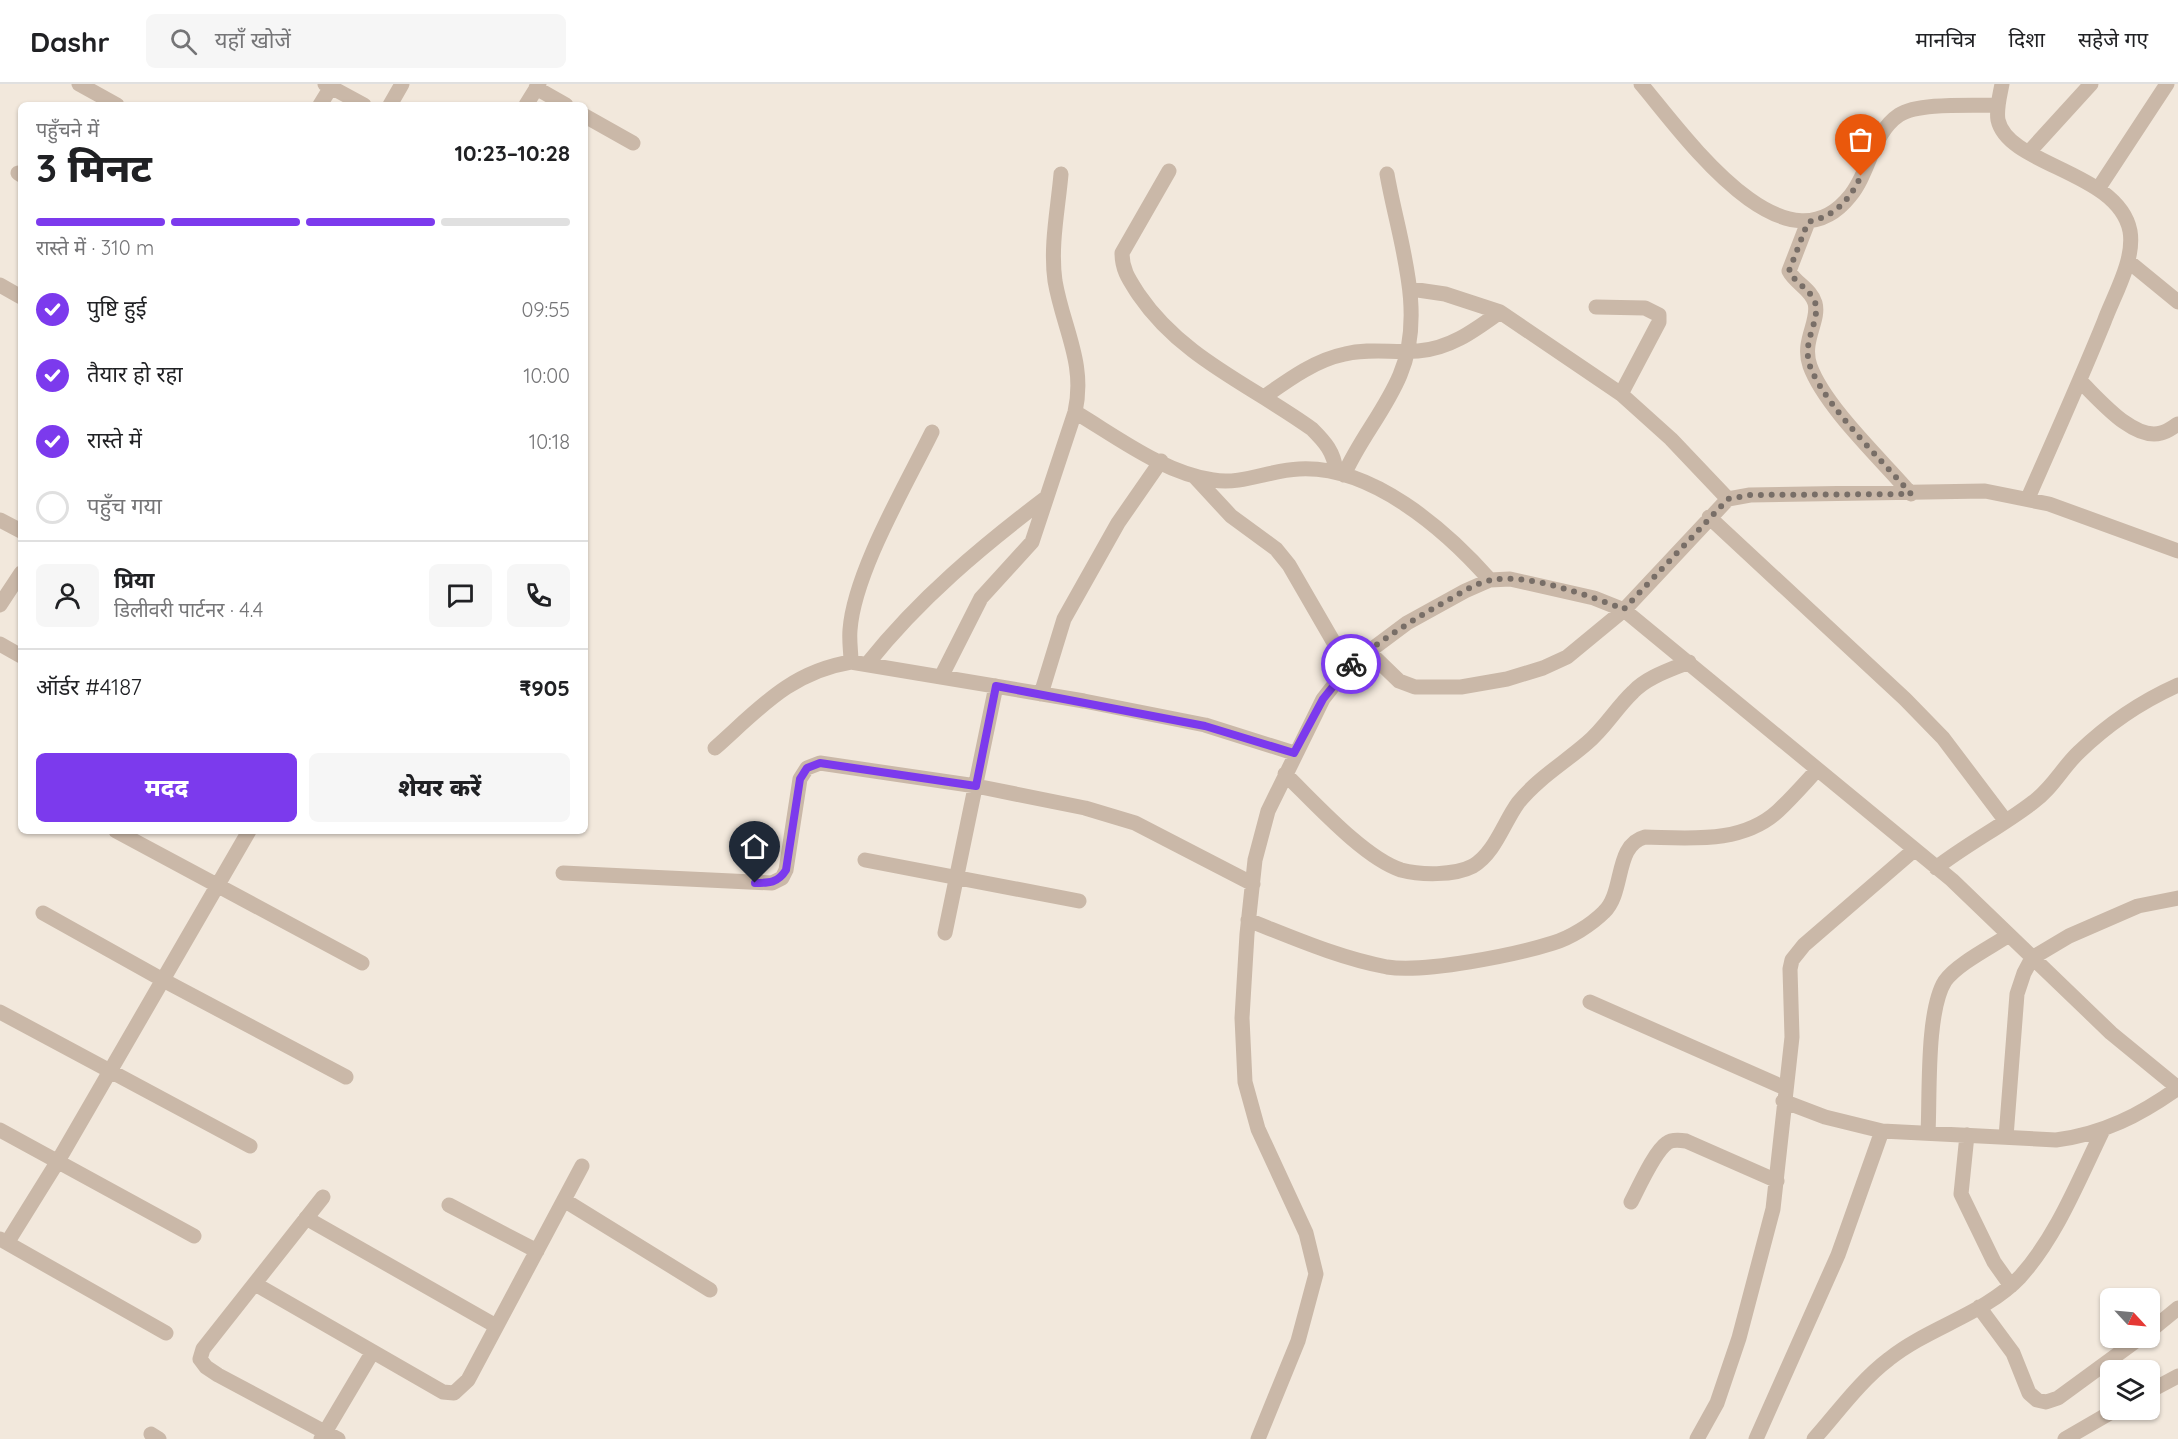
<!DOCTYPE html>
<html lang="hi">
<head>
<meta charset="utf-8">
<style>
  body { margin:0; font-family:Quicksand,"Noto Sans Devanagari",sans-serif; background:#f6f6f6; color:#202124; height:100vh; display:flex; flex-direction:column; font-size:22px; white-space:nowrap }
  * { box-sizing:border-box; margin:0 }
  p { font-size:20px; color:#757577 }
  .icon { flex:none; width:33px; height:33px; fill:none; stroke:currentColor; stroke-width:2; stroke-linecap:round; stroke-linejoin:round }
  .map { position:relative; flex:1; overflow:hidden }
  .sheet { position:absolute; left:18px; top:18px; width:570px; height:732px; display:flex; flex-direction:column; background:#fff; border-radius:9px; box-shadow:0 2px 4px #0004 }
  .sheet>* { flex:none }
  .needle { width:39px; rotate:116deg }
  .controls { position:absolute; left:2100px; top:1204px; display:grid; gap:12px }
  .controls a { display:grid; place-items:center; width:60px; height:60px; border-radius:9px; background:#fff; box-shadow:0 2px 4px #0004; font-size:30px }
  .pin { position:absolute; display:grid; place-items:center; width:51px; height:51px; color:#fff; margin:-62px -26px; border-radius:50% 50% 50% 0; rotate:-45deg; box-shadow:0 0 6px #0007 }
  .pin .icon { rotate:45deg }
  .courier { position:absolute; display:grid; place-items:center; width:60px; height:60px; margin:-30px; border:4px solid #7c3aed; border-radius:50%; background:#fff; color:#222; box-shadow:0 2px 8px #0007 }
  .head em { font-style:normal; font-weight:800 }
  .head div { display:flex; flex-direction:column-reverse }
  .head { display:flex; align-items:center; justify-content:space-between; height:102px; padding:0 18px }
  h1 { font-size:39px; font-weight:800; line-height:45px }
  .bar { display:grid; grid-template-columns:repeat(4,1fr); gap:9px 6px; align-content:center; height:72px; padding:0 18px }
  .bar i { height:8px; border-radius:4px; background:#e0e0e0 }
  .bar .current { background:#7c3aed }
  .bar p { grid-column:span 4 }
  .line { display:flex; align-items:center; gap:15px; padding:0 18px; border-top:2px solid #e0e0e0 }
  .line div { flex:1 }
  .round { display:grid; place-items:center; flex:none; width:63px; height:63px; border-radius:9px; background:#f6f6f6 }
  ol { padding:0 18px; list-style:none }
  li { display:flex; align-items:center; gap:18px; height:66px }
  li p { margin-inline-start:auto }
  li .icon { padding:6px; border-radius:50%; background:#7c3aed; color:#fff; stroke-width:4 }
  li:last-child { color:#757577 }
  li i { width:33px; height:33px; border:3px solid #e0e0e0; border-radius:50% }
  .cta { display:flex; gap:12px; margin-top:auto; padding:12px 18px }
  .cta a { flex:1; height:69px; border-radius:9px; background:#7c3aed; color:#fff; font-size:24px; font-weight:800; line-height:69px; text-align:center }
  .cta a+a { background:#f6f6f6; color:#202124 }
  header { display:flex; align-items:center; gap:36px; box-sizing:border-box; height:84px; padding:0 30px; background:#fff; border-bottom:2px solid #e0e0e0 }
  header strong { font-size:28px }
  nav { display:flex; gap:33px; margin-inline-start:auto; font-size:21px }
  .search { width:420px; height:54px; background:#f6f6f6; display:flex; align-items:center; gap:15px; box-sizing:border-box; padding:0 21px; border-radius:9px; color:#757577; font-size:22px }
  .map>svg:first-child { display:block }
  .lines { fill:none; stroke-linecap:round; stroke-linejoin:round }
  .minor { stroke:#cab8a8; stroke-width:15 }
  .done { stroke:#786e67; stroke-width:6; stroke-dasharray:0 10.8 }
  .route { stroke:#7c3aed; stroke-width:8 }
</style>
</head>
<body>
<header>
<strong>Dashr</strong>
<div class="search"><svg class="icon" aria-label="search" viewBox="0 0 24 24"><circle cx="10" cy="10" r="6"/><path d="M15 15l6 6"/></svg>यहाँ खोजें</div>
<nav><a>मानचित्र</a><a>दिशा</a><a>सहेजे गए</a></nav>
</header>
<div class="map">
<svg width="2178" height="1355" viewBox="0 0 2178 1355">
  <rect width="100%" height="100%" fill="#f2e8dc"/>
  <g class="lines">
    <path class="minor" d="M79,0L117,21
      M325,0L364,21
      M1641,0C1681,47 1784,195 1850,112C1870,88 1872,49 1899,31C1919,18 1974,22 1998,21
      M2002,0C2000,11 1996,25 1998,36C2008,82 2118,87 2130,147C2135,176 2114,211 2104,238C2080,297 2054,355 2028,414
      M536,4L566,21
      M320,21L331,3
      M390,21L402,0
      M526,21L539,0
      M585,32L633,59
      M2029,68L2091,0
      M1169,87L1122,169C1122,187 1130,197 1139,211C1182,274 1251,301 1312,345C1325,358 1334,368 1336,387
      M18,89L21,91
      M2098,105L2167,0
      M1808,138L1789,187C1795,199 1811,205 1815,219C1820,237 1801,257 1810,282C1825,323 1882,376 1911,410
      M2128,177L2178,218
      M0,201L21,213
      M1411,205L1445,210L1500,228L1621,310L1671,355L1728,415
      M1596,223L1645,224L1659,231V238L1621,310
      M2080,297C2098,314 2133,357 2161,349C2167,348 2173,343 2178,340
      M1264,313C1288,296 1315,276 1345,270C1369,264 1393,269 1418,267C1450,265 1475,246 1500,228
      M1075,328C1117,353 1164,389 1213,396C1242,401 1270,386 1299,385C1371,381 1445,445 1490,496
      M1344,391C1359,356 1385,327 1400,291C1427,228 1398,154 1387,90
      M1194,392L1231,432L1276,465L1289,481L1348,583
      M1709,433L1905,615L1943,654L2005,736
      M0,436L21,447
      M0,521L21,489
      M0,560L21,572
      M1368,567L1399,597L1415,603H1461L1507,595L1543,584L1567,573L1624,526L1728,415L1750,411L1985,407L2049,420L2178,467
      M851,578C851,568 849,557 850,546C854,489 906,401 932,348
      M868,579C920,514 981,463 1047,413
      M941,593L981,514L1032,458L1075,328C1086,279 1063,244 1055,197C1050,162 1058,125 1061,90
      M1041,610L1064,535L1118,439L1161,377
      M715,664C759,625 790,588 851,578L1084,617L1205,641L1294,669
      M1285,690C1314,718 1364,774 1401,786C1420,791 1454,792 1473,782C1495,769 1504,738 1518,719C1537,695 1564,679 1587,659C1605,644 1616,624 1633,608C1647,593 1670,586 1689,578
      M116,747L362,879
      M865,776L1079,817
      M1936,784C1967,760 2002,742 2032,719C2052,705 2062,684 2079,668C2109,639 2140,618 2178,601
      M563,789L772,799L782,794L786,786L800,695L807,684L820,679L976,702L1085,724L1135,739L1253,800
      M43,829L163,896L346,993
      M1248,836C1294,854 1339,874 1387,883C1425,889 1515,871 1553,859C1570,854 1591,841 1604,828C1625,808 1614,761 1645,753C1691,754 1742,760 1778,727C1792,714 1804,700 1817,686
      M945,849L996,602
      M1590,918L1785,1004
      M0,928L250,1062
      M0,1046L194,1152
      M1928,1049C1930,1012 1926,927 1945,897C1957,880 1991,863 2009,851
      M1967,1051L1961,1110L1994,1178L2011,1202
      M2006,1053L2017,910L2024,889L2032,874L2069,852L2138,822L2178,814
      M323,1113L203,1265L200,1275L206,1283L218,1291L338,1355
      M564,1116L710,1206
      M1631,1118C1639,1103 1654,1068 1667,1059C1672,1055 1680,1056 1686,1057L1777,1097
      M449,1121L537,1167
      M306,1134L496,1242
      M0,1155L166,1249
      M7,1159L58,1077L249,747
      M255,1200L443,1308L454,1309L468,1296L582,1082
      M1979,1223L2013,1269L2029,1309L2037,1316L2046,1318L2058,1314L2140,1254
      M2150,1247L2178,1224
      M2150,1307L2178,1292
      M151,1350L159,1355
      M321,1355L372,1269
      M1258,1355L1298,1257L1316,1190L1306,1149L1258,1045L1245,998L1242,934L1247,850L1255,776L1268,727L1323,615L1348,583L1407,539L1465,507L1490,496L1510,495L1594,514L1624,526L1952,796L2111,949L2178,1004C2140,1031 2103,1050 2056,1056L1882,1047L1825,1033L1783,1017
      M1697,1355L1717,1319L1739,1254L1773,1125L1792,953L1790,885L1792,876L1804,861L1914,766
      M1756,1355L1838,1171L1882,1047
      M1814,1355C1838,1328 1860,1297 1889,1275C1929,1243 1985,1230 2020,1193C2057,1152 2079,1095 2103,1046
      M2065,1355L2115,1326"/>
  </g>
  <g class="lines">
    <path class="done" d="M1351,580C1383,555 1415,534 1450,515C1462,508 1477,499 1491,496C1530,489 1588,512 1624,525L1728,415L1750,411L1911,410C1881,375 1829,326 1811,285C1800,258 1821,238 1815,218C1810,205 1795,199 1789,187L1808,138C1835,132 1849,117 1861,92"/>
    <path class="route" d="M755,799C769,799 778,799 786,786L800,695L807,684L820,679L976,702L996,602L1205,642L1294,669L1323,615L1351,580"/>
  </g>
</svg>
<div class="controls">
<a><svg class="needle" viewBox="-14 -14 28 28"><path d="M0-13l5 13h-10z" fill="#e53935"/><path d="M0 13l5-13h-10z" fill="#757577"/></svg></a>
<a><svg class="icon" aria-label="layers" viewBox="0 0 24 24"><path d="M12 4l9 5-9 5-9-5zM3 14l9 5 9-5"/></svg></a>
</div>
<div class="pin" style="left:1861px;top:92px;background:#ea580c"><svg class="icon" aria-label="bag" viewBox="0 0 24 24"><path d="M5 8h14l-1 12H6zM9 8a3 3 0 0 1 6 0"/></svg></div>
<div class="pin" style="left:755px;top:799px;background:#1f2937"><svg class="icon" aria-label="home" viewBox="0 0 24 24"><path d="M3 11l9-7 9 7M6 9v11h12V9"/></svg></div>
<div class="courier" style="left:1351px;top:580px"><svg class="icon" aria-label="bike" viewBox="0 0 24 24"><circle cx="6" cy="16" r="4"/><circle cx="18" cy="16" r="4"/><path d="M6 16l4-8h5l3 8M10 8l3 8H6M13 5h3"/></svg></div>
<section class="sheet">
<div class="head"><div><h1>3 मिनट</h1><p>पहुँचने में</p></div><em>10:23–10:28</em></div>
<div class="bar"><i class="current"></i><i class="current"></i><i class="current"></i><i></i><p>रास्ते में · 310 m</p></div>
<ol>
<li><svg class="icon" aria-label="check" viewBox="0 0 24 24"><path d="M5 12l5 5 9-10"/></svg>पुष्टि हुई<p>09:55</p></li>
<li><svg class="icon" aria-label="check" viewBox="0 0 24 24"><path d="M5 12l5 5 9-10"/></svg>तैयार हो रहा<p>10:00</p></li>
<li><svg class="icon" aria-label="check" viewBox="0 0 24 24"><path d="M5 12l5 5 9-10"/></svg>रास्ते में<p>10:18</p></li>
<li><i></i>पहुँच गया</li>
</ol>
<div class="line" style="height:108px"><a class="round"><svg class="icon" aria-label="person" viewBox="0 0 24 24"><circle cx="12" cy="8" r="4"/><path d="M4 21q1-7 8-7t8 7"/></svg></a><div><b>प्रिया</b><p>डिलीवरी पार्टनर · 4.4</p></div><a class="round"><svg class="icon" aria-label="chat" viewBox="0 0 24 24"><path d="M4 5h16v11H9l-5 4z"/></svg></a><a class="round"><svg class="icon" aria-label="phone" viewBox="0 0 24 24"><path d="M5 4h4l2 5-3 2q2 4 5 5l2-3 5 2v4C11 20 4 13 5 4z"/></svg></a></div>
<div class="line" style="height:78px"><div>ऑर्डर #4187</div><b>₹905</b></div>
<div class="cta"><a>मदद</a><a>शेयर करें</a></div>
</section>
</div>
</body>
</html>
